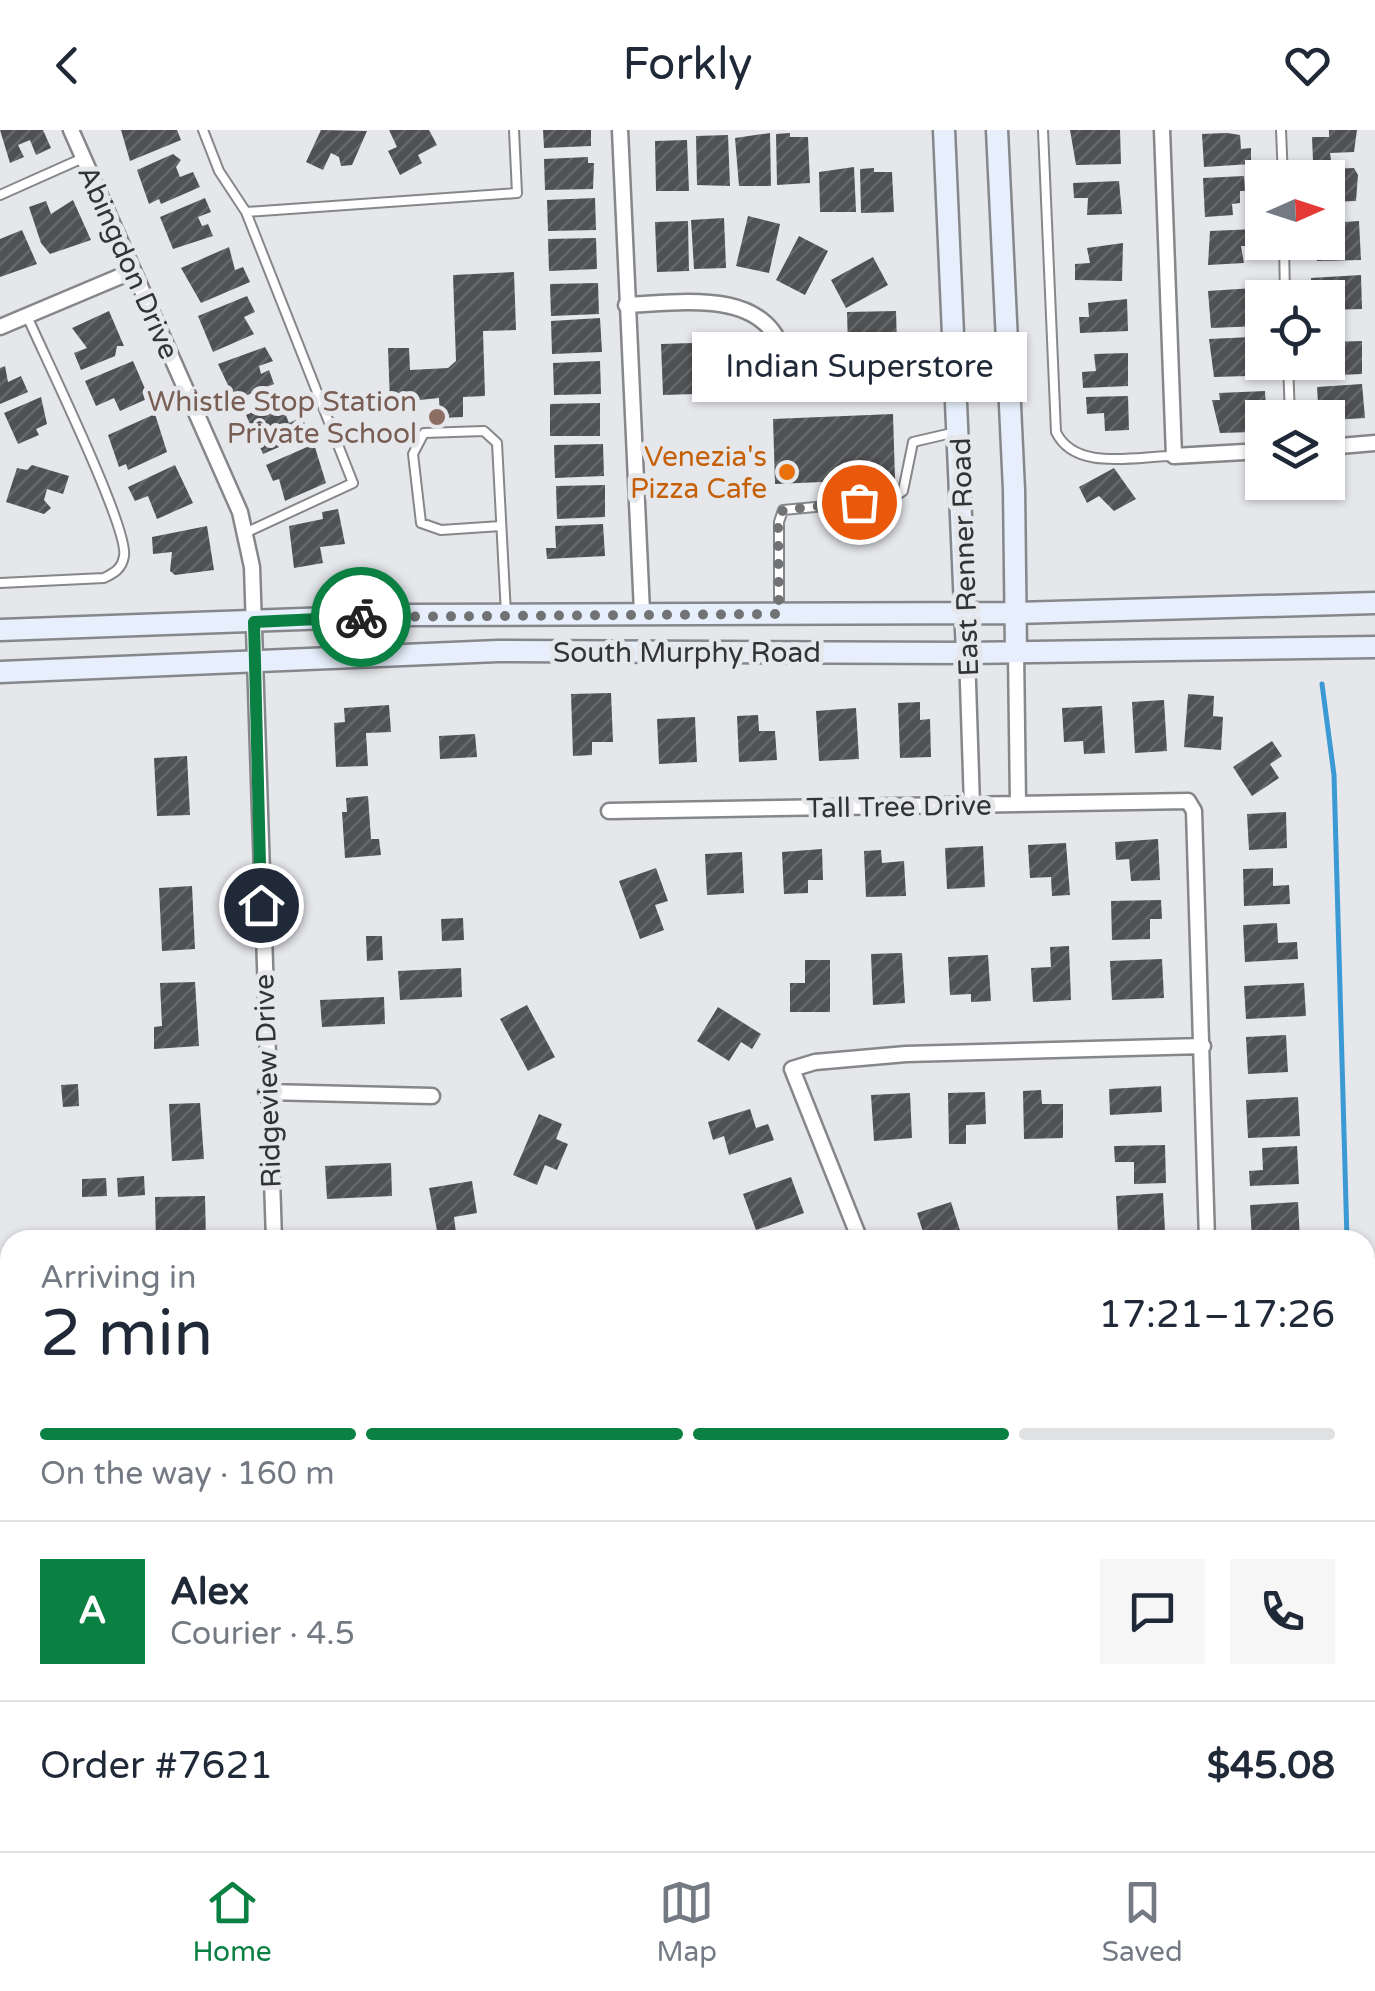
<!DOCTYPE html>
<html lang="en">
<head>
<meta charset="utf-8">
<style>
  body { margin:0; font-family:"Varela Round",sans-serif; background:#f6f6f7; color:#1f2937; height:100vh; display:flex; flex-direction:column; font-size:38px; white-space:nowrap }
  * { box-sizing:border-box; margin:0 }
  p { font-size:32px; color:#747a83 }
  .icon { flex:none; width:55px; height:55px; fill:none; stroke:currentColor; stroke-width:2; stroke-linecap:round; stroke-linejoin:round }
  .map { position:relative; flex:1; overflow:hidden }
  .panel { position:absolute; left:0px; top:1100px; width:1375px; height:622px; display:flex; flex-direction:column; background:#fff; border-radius:30px 30px 0 0; box-shadow:0 2px 8px #0004 }
  .panel>* { flex:none }
  .needle { width:65px; rotate:87deg }
  .tools { position:absolute; left:1245px; top:30px; display:grid; gap:20px }
  .tools a { display:grid; place-items:center; width:100px; height:100px; border-radius:0px; background:#fff; box-shadow:0 2px 8px #0004; font-size:50px }
  .pin { position:absolute; display:grid; place-items:center; width:85px; height:85px; color:#fff; margin:-42px; border:5px solid #fff; border-radius:50%; box-shadow:0 2px 10px #0007 }
  .courier { position:absolute; display:grid; place-items:center; width:100px; height:100px; margin:-50px; border:8px solid #0b8043; border-radius:50%; background:#fff; color:#222; box-shadow:0 2px 12px #0007 }
  .bubble { position:absolute; height:70px; border-radius:0px; background:#fff; box-shadow:0 2px 8px #0004; font-size:32px; font-weight:600; line-height:70px; text-align:center }
  .overview em { font-style:normal; font-weight:600 }
  .overview div { display:flex; flex-direction:column-reverse }
  .overview { display:flex; align-items:center; justify-content:space-between; height:170px; padding:0 40px }
  h1 { font-size:65px; font-weight:600; line-height:75px }
  .bar { display:grid; grid-template-columns:repeat(4,1fr); gap:15px 10px; align-content:center; height:120px; padding:0 40px }
  .bar i { height:12px; border-radius:8px; background:#e0e1e3 }
  .bar .on { background:#0b8043 }
  .bar p { grid-column:span 4 }
  .line { display:flex; align-items:center; gap:25px; padding:0 40px; border-top:2px solid #e0e1e3 }
  .line div { flex:1 }
  .round { display:grid; place-items:center; flex:none; width:105px; height:105px; border-radius:0px; background:#f6f6f7 }
  header { display:flex; justify-content:space-between; align-items:center; height:130px; padding:0 40px; background:#fff; font-size:45px; font-weight:600 }
  .dock { display:flex; justify-content:space-around; align-items:center; height:140px; border-top:2px solid #e0e1e3; background:#fff; font-size:28px; color:#747a83 }
  .dock a { display:grid; justify-items:center; gap:5px }
  .dock .on { color:#0b8043 }
  .map>svg:first-child { display:block }
  .lines { fill:none; stroke-linecap:round; stroke-linejoin:round }
  .stream { stroke:#3b99d3; stroke-width:5 }
  .building { fill:url(#building-hatch) }
  .lane-casing { stroke:#86878a; stroke-width:12 }
  .street-casing { stroke:#86878a; stroke-width:19 }
  .secondary-casing { stroke:#86878a; stroke-width:25 }
  .lane { stroke:#fff; stroke-width:8 }
  .street { stroke:#fff; stroke-width:14 }
  .secondary { stroke:#e6effb; stroke-width:20 }
  .done { stroke:#717274; stroke-width:10; stroke-dasharray:0 18 }
  .route { stroke:#0b8043; stroke-width:12 }
  .education-dot { fill:#8d6e63; stroke:#e6e7eb; stroke-width:4 }
  .food-dot { fill:#e8710a; stroke:#e6e7eb; stroke-width:4 }
  .labels { text-anchor:middle; stroke-width:10; stroke-linejoin:round; paint-order:stroke }
  .street-label { font-size:28px; fill:#323334; stroke:#e6e7eb }
  .education-label { font-size:28px; fill:#785e54; stroke:#e6e7eb; text-anchor:end }
  .food-label { font-size:28px; fill:#c56008; stroke:#e6e7eb; text-anchor:end }
</style>
</head>
<body>
<header><svg class="icon" aria-label="back" viewBox="0 0 24 24"><path d="M15 5l-7 7 7 7"/></svg>Forkly<svg class="icon" aria-label="heart" viewBox="0 0 24 24"><path d="M12 20l-8-8c-3-5 5-10 8-4 3-6 11-1 8 4z"/></svg></header>
<div class="map">
<svg width="1375" height="1721" viewBox="0 0 1375 1721">
  <defs>
    <pattern id="building-hatch" width="6" height="6" patternUnits="userSpaceOnUse" patternTransform="scale(2.5)"><rect width="6" height="6" fill="#505154"/><path d="M-1 1l2-2M0 6l6-6M5 7l2-2" fill="none" stroke="#67686a"/></pattern>
  </defs>
  <rect width="100%" height="100%" fill="#e6e7eb"/>
  <g class="lines">
    <path class="stream" d="M1322,554L1334,645L1347,1110
      M1365,1193L1375,1216"/>
  </g>
  <path class="building" d="M0,0H43L51,18L36,25L30,10L18,15L24,27L10,33Z
    M121,0H177L181,10L130,31Z
    M321,0L367,1L352,35L341,36L339,27L331,23L323,40L306,32Z
    M389,0H429L437,15L418,25L422,33L400,45L388,21L397,17Z
    M543,0H591V16L544,18Z
    M1070,0H1120L1121,34L1076,35Z
    M1329,0H1357L1354,22L1330,23L1331,30L1313,31L1312,7H1329Z
    M770,3L771,56H739L735,8Z
    M790,3V7H808L810,53L777,55L776,4Z
    M1227,3L1240,5L1241,19L1251,18V34L1204,37L1202,4Z
    M728,5L730,56L697,55L696,6Z
    M687,10L689,61H656L655,11Z
    M173,24L181,30L176,37L180,47L193,42L200,57L161,74L159,69L149,74L137,40Z
    M588,27V33H594L593,59L545,60L544,29Z
    M854,37L856,82H820L819,42Z
    M874,38V42H892L894,82L861,83L860,39Z
    M1354,38L1358,45L1356,71L1328,72V48H1308V40Z
    M1244,46L1245,61H1240V73L1232,74L1233,85L1205,87L1203,48Z
    M1119,51L1122,84L1087,85L1088,68H1074L1073,53Z
    M205,68L211,82L198,87L202,96L208,94L213,106L173,119L160,87Z
    M595,68L596,100L548,101L547,70Z
    M73,70L91,110L50,124L41,113L29,77L46,71L51,84Z
    M748,86L780,94L769,143L736,136Z
    M724,88L726,138L694,139L691,90Z
    M688,91L689,141L657,142L655,92Z
    M1359,91L1361,130L1317,131L1316,112H1328V93Z
    M1256,99V116H1241L1244,133L1208,135L1210,101Z
    M22,100L37,134L0,147V109Z
    M799,106L828,121L805,165L776,150Z
    M596,108L597,139L549,141L548,109Z
    M1123,113L1122,151L1075,150V134L1090,133L1087,118Z
    M229,117L235,140L243,137L250,152L201,173L181,138Z
    M873,127L888,155L846,178L831,150Z
    M514,142L516,200L483,201L485,266L463,267V287L440,288L439,268L390,273L388,218H409L410,240L448,238L456,231L453,145Z
    M1361,145L1362,179L1328,180V168L1312,165L1311,148Z
    M598,153L599,184L551,186L550,154Z
    M1254,158L1260,196L1211,198L1208,161Z
    M247,166L255,182L244,187L254,204L213,222L198,186Z
    M1127,169L1128,201L1080,203L1079,187H1089L1088,173Z
    M109,181L124,216H117L115,226L81,240L74,223L87,218L72,198Z
    M896,181L897,214L848,216L847,182Z
    M600,188L602,222L552,224L551,191Z
    M1251,207L1248,246L1214,247L1209,209Z
    M1362,211V244L1316,246L1315,232L1331,228L1328,212Z
    M733,212L736,261L702,263L699,214Z
    M693,213L695,264L663,265L661,214Z
    M265,217L273,231L259,236L261,244L269,240L274,254L235,270L218,234Z
    M1128,223V256L1083,258L1082,242L1096,241L1094,224Z
    M886,225L887,243H894L895,257L838,260L836,227Z
    M133,231L149,268L120,281L114,268L96,276L85,251Z
    M600,231L601,264L554,265L553,233Z
    M5,236L8,252L21,246L28,262L0,274V238Z
    M1362,254L1365,288L1331,290L1332,272L1318,273L1317,257Z
    M1265,261L1266,278L1248,279L1249,288L1255,287L1253,302L1220,303L1212,270H1220L1219,263Z
    M1128,266L1129,300L1105,301L1104,283L1087,284L1086,267Z
    M41,267L47,294L36,299L39,305L18,314L4,283Z
    M281,270L289,275L285,283L289,293L302,287L309,304L263,324L246,285Z
    M600,273V306H550V274Z
    M155,284L167,322L128,340L126,334L119,337L108,305Z
    M893,284L895,349L775,354L773,289Z
    M314,314L326,353L285,371L279,349L273,351L266,335Z
    M603,314L604,346L555,348L554,315Z
    M32,335L69,346L63,364L47,359L44,370L51,378L44,384L6,372L17,338L27,340Z
    M175,335L193,373L157,389L148,366L135,371L128,357Z
    M1114,338L1136,369L1114,381L1099,366L1087,373L1079,357Z
    M605,355V387L557,389L556,356Z
    M338,379L345,414L320,417L323,433L294,438L289,396L323,389L322,382Z
    M603,394L605,426L547,429L546,418H556L555,396Z
    M207,396L214,440L175,445L170,441L172,422L153,424L152,407Z
    M611,563L613,612H592V625L573,626L571,564Z
    M1188,564L1214,566L1213,586L1223,587L1221,620L1184,617Z
    M1164,570L1167,621L1135,623L1132,572Z
    M920,572V590L930,589L931,627L900,628L898,573Z
    M389,575L391,602L366,603L368,636L336,637L334,593L345,592L344,578Z
    M1102,576L1105,623L1084,624L1083,611L1064,612L1062,578Z
    M856,578L859,629L819,631L816,581Z
    M758,585L759,601H775L777,630L739,632L737,586Z
    M695,587L697,632L659,634L657,589Z
    M475,604L477,627L440,629L439,606Z
    M1272,611L1282,626L1270,634L1279,648L1252,666L1233,637Z
    M187,626L190,685L157,686L154,628Z
    M368,666L371,709H379L381,725L345,728L342,682H347L346,668Z
    M1286,682L1287,718L1249,720L1247,684Z
    M1158,709L1160,750L1131,751L1129,729L1116,730L1115,712Z
    M1066,713L1070,765L1052,766L1051,747L1030,748L1028,715Z
    M983,716L985,757L947,759L945,718Z
    M822,719L823,750H808V763L784,764L782,722Z
    M881,720L882,733L904,731L906,766L866,767L864,721Z
    M742,722L744,763L707,765L705,724Z
    M656,738L668,771L655,775L664,800L640,809L619,751Z
    M1273,738V756L1289,755L1290,774L1244,776L1243,739Z
    M192,756L195,819L162,821L159,758Z
    M1161,770L1162,789H1150V809L1112,810L1111,771Z
    M463,788L464,810L442,811L441,789Z
    M1277,793L1278,813L1297,812L1298,829L1245,832L1243,795Z
    M366,806H382L383,830L367,831Z
    M1069,816L1071,870L1033,872L1031,838L1051,837L1050,817Z
    M902,823L905,873L873,875L871,824Z
    M988,825L991,871L971,872V864L950,865L948,827Z
    M1162,829L1164,868L1112,870L1110,831Z
    M805,830H830V882H790V853H805Z
    M461,838L462,867L400,870L398,841Z
    M195,852L199,916L154,919V897L162,896L160,853Z
    M1304,853L1306,886L1246,889L1244,856Z
    M384,867L385,894L322,897L320,870Z
    M527,875L555,927L528,941L500,889Z
    M718,877L761,904L752,919L741,912L729,931L697,911Z
    M1286,905L1288,942L1248,944L1246,907Z
    M78,954L79,976L63,977L61,955Z
    M1161,956L1162,982L1110,985L1109,959Z
    M1041,960L1042,974H1063V1008L1024,1009L1023,961Z
    M985,962L986,994L966,995V1014H949L948,963Z
    M910,963L912,1008L874,1011L871,965Z
    M1298,967L1300,1006L1248,1008L1246,970Z
    M200,973L204,1029L172,1031L169,974Z
    M750,979L756,998L768,994L774,1010L729,1025L724,1006L713,1010L708,992Z
    M539,984L562,994L556,1009L568,1014L557,1040L545,1035L537,1055L513,1045Z
    M1165,1015L1166,1053L1134,1054V1032H1115L1114,1016Z
    M1297,1016L1299,1054L1250,1056L1249,1041L1263,1040L1262,1018Z
    M391,1033L392,1066L327,1069L325,1036Z
    M144,1046L145,1065L118,1067L117,1048Z
    M791,1047L804,1083L756,1100L743,1064Z
    M106,1048L107,1066L82,1067V1049Z
    M472,1051L477,1083L454,1087L456,1103L438,1106L429,1058Z
    M1163,1063L1165,1101L1118,1104L1116,1066Z
    M205,1066L206,1110H156L155,1067Z
    M951,1072L963,1110H912L924,1105L917,1083Z
    M1298,1072L1300,1110H1252L1250,1075Z
    M1375,1357V1401L1372,1403L1365,1392V1364Z
    M388,1712H446V1716L388,1719Z
    M598,1712H632L635,1721H601Z
    M792,1712H824L826,1721H795Z
    M1155,1712H1197L1200,1721H1183L1181,1715L1158,1721Z"/>
  <g class="lines">
    <defs>
      <path id="lane" d="M203,0L219,41L246,82L517,63L514,0
        M1043,0L1056,302C1075,342 1136,326 1174,326
        M1281,0L1283,48
        M0,65L83,28
        M1284,112L1285,168
        M1288,232L1290,288
        M501,396L441,400L421,393L413,324L424,303L484,301L497,313L506,484
        M245,403L353,353L246,82
        M0,453L104,448C114,443 122,439 124,426C129,398 43,223 27,186
        M779,483V392L783,380L890,370L903,361L913,312L956,302"/>
      <path id="street" d="M71,0L240,382L252,437L274,1110
        M620,0L642,482
        M1162,0L1174,326L1262,321
        M626,175C678,173 762,158 782,220
        M0,197L133,141
        M1328,317L1375,313
        M1016,521L1018,674
        M967,523L972,675
        M609,681L1188,671L1194,681L1207,1110
        M266,962L432,966
        M860,1110L792,939L815,932L906,924L1203,916
        M1365,1466L1375,1480
        M1365,1697L1375,1692
        M299,1712L300,1721
        M707,1712L711,1721
        M1106,1712L1109,1721
        M1306,1721L1326,1712"/>
      <path id="secondary" d="M944,0L967,523
        M997,0L1014,360L1016,521
        M0,500L412,485L1015,483L1375,473
        M0,542L498,521L967,523L1375,517"/>
    </defs>
    <use href="#lane" class="lane-casing"/>
    <use href="#street" class="street-casing"/>
    <use href="#secondary" class="secondary-casing"/>
    <use href="#lane" class="lane"/>
    <use href="#street" class="street"/>
    <use href="#secondary" class="secondary"/>
  </g>
  <g class="lines">
    <path class="done" d="M361,487L779,484L778,392L783,380L859,372"/>
    <path class="route" d="M261,775L254,492L361,487"/>
  </g>
  <circle class="education-dot" cx="437" cy="287" r="10"/>
  <circle class="food-dot" cx="787" cy="342" r="10"/>
  <g class="labels">
    <g class="street-label">
      <text transform="translate(129 132) rotate(66)" y="10">Abingdon Drive</text>
      <text transform="translate(964 427) rotate(-92)" y="10">East Renner Road</text>
      <text x="687" y="532">South Murphy Road</text>
      <text transform="translate(899 676) rotate(-1)" y="10">Tall Tree Drive</text>
      <text transform="translate(267 951) rotate(-92)" y="10">Ridgeview Drive</text>
    </g>
    <g class="education-label">
      <text x="417" y="281">Whistle Stop Station<tspan x="417" dy="32">Private School</tspan></text>
    </g>
    <g class="food-label">
      <text x="767" y="336">Venezia's<tspan x="767" dy="32">Pizza Cafe</tspan></text>
    </g>
  </g>
</svg>
<div class="tools">
<a><svg class="needle" viewBox="-14 -14 28 28"><path d="M0-13l5 13h-10z" fill="#e53935"/><path d="M0 13l5-13h-10z" fill="#747a83"/></svg></a>
<a><svg class="icon" aria-label="locate" viewBox="0 0 24 24"><circle cx="12" cy="12" r="6"/><path d="M12 2v4M12 18v4M2 12h4M18 12h4"/></svg></a>
<a><svg class="icon" aria-label="layers" viewBox="0 0 24 24"><path d="M12 4l9 5-9 5-9-5zM3 14l9 5 9-5"/></svg></a>
</div>
<div class="pin" style="left:859px;top:372px;background:#ea580c"><svg class="icon" aria-label="bag" viewBox="0 0 24 24"><path d="M5 8h14l-1 12H6zM9 8a3 3 0 0 1 6 0"/></svg></div>
<div class="pin" style="left:261px;top:775px;background:#1f2937"><svg class="icon" aria-label="home" viewBox="0 0 24 24"><path d="M3 11l9-7 9 7M6 9v11h12V9"/></svg></div>
<div class="courier" style="left:361px;top:487px"><svg class="icon" aria-label="bike" viewBox="0 0 24 24"><circle cx="6" cy="16" r="4"/><circle cx="18" cy="16" r="4"/><path d="M6 16l4-8h5l3 8M10 8l3 8H6M13 5h3"/></svg></div>
<div class="bubble" style="left:692px;top:202px;width:335px">Indian Superstore</div>
<section class="panel">
<div class="overview"><div><h1>2 min</h1><p>Arriving in</p></div><em>17:21–17:26</em></div>
<div class="bar"><i class="on"></i><i class="on"></i><i class="on"></i><i></i><p>On the way · 160 m</p></div>
<div class="line" style="height:180px"><b class="round" style="background:#0b8043;color:#fff">A</b><div><b>Alex</b><p>Courier · 4.5</p></div><a class="round"><svg class="icon" aria-label="chat" viewBox="0 0 24 24"><path d="M4 5h16v11H9l-5 4z"/></svg></a><a class="round"><svg class="icon" aria-label="phone" viewBox="0 0 24 24"><path d="M5 4h4l2 5-3 2q2 4 5 5l2-3 5 2v4C11 20 4 13 5 4z"/></svg></a></div>
<div class="line" style="height:130px"><div>Order #7621</div><b>$45.08</b></div>
</section>
</div>
<nav class="dock">
<a class="on"><svg class="icon" aria-label="home" viewBox="0 0 24 24"><path d="M3 11l9-7 9 7M6 9v11h12V9"/></svg>Home</a>
<a><svg class="icon" aria-label="map" viewBox="0 0 24 24"><path d="M3 6l6-2 6 2 6-2v14l-6 2-6-2-6 2zM9 4v14M15 6v14"/></svg>Map</a>
<a><svg class="icon" aria-label="saved" viewBox="0 0 24 24"><path d="M7 4h10v16l-5-4-5 4z"/></svg>Saved</a>
</nav>
</body>
</html>
